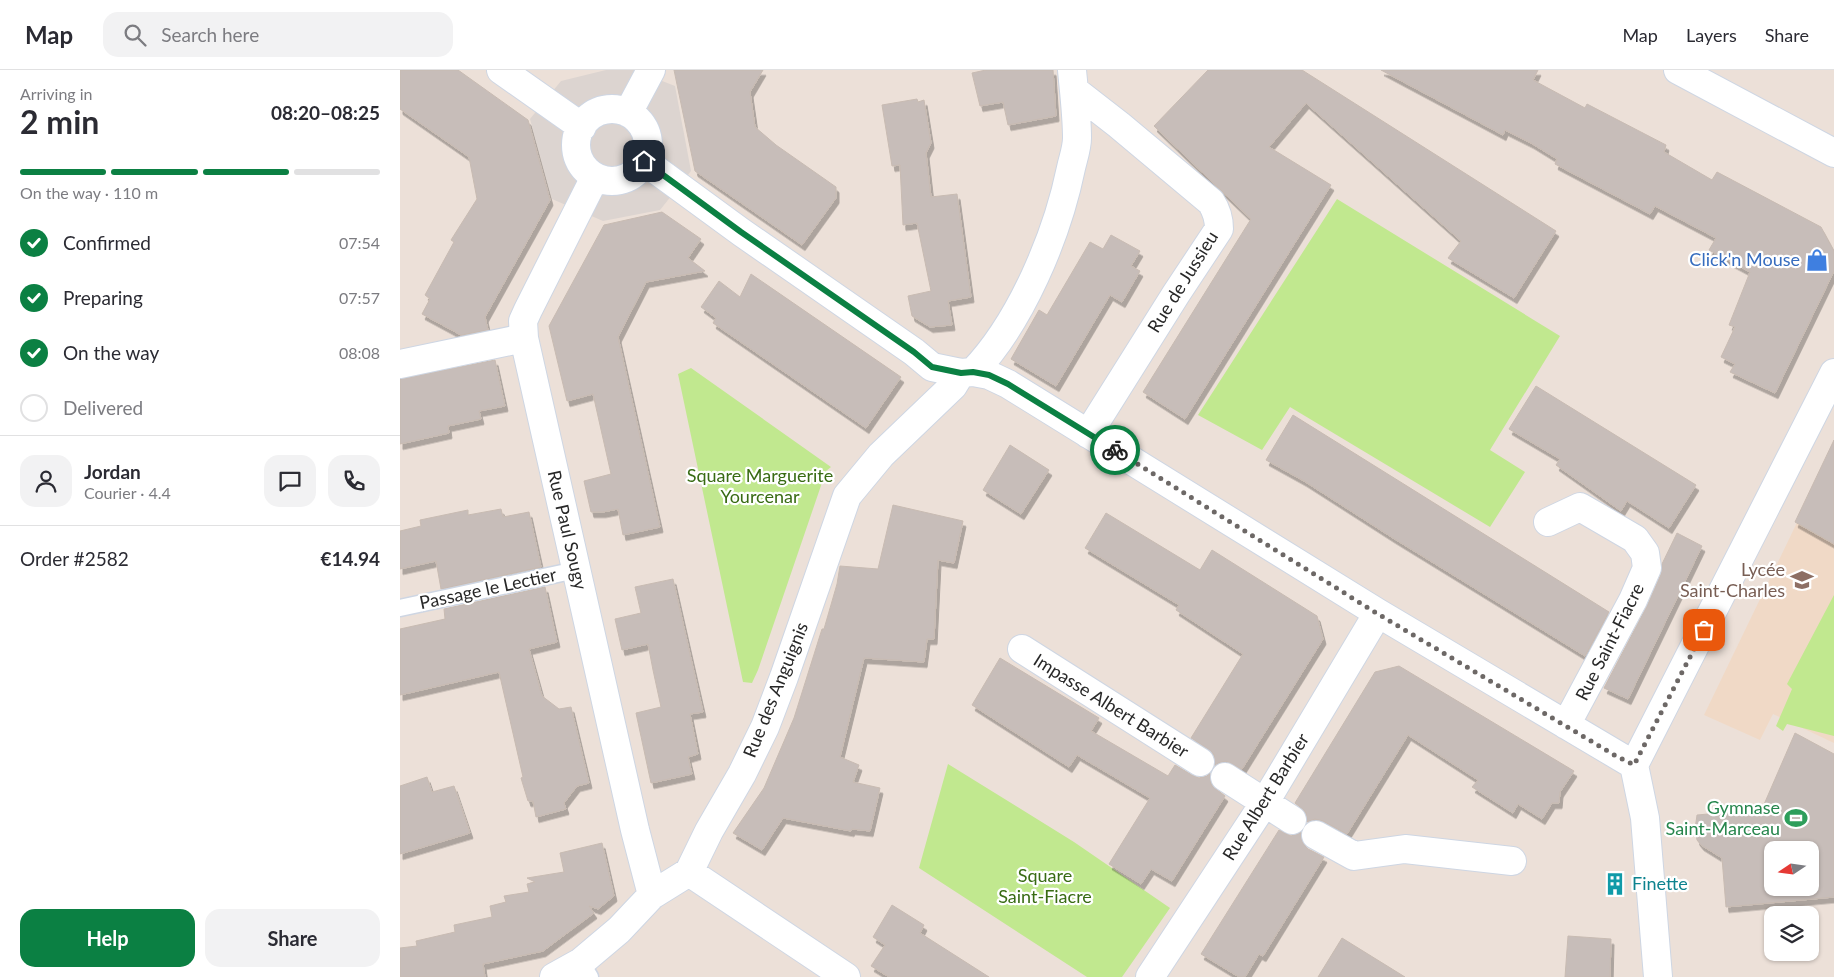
<!DOCTYPE html>
<html lang="en">
<head>
<meta charset="utf-8">
<style>
  body { margin:0; font-family:Lato,sans-serif; background:#f2f2f3; color:#2b2b33; height:100vh; display:flex; flex-direction:column; font-size:19px; white-space:nowrap }
  * { box-sizing:border-box; margin:0 }
  p { font-size:16px; color:#7c7c81 }
  .icon { flex:none; width:28px; height:28px; fill:none; stroke:currentColor; stroke-width:2; stroke-linecap:round; stroke-linejoin:round }
  .map { position:relative; flex:1; overflow:hidden }
  .details { display:flex; flex-direction:column; background:#fff; width:400px }
  .details>* { flex:none }
  .needle { width:32px; rotate:257deg }
  .buttons { position:absolute; left:1364px; top:771px; display:grid; gap:10px }
  .buttons a { display:grid; place-items:center; width:55px; height:55px; border-radius:10px; background:#fff; box-shadow:0 1px 4px #0004; font-size:25px }
  .pin { position:absolute; display:grid; place-items:center; width:42px; height:42px; color:#fff; margin:-21px; border-radius:10px; box-shadow:0 2px 8px #0006 }
  .courier { position:absolute; display:grid; place-items:center; width:50px; height:50px; margin:-25px; border:4px solid #0b8043; border-radius:50%; background:#fff; color:#222; box-shadow:0 1px 6px #0007 }
  .summary em { font-style:normal; font-weight:700 }
  .summary div { display:flex; flex-direction:column-reverse }
  .summary { display:flex; align-items:center; justify-content:space-between; height:85px; padding:0 20px }
  h1 { font-size:32px; font-weight:700; line-height:38px }
  .bar { display:grid; grid-template-columns:repeat(4,1fr); gap:8px 5px; align-content:center; height:60px; padding:0 20px }
  .bar i { height:6px; border-radius:4px; background:#e1e1e2 }
  .bar .on { background:#0b8043 }
  .bar p { grid-column:span 4 }
  .line { display:flex; align-items:center; gap:12px; padding:0 20px; border-top:1px solid #e1e1e2 }
  .line div { flex:1 }
  .round { display:grid; place-items:center; flex:none; width:52px; height:52px; border-radius:15px; background:#f2f2f3 }
  ol { padding:0 20px; list-style:none }
  li { display:flex; align-items:center; gap:15px; height:55px }
  li p { margin-inline-start:auto }
  li .icon { padding:5px; border-radius:50%; background:#0b8043; color:#fff; stroke-width:4 }
  li:last-child { color:#7c7c81 }
  li i { width:28px; height:28px; border:2px solid #e1e1e2; border-radius:50% }
  .primary-button { display:flex; gap:10px; margin-top:auto; padding:10px 20px }
  .primary-button a { flex:1; height:58px; border-radius:15px; background:#0b8043; color:#fff; font-size:20px; font-weight:700; line-height:58px; text-align:center }
  .primary-button a+a { background:#f2f2f3; color:#2b2b33 }
  header { display:flex; align-items:center; gap:30px; box-sizing:border-box; height:70px; padding:0 25px; background:#fff; border-bottom:1px solid #e1e1e2 }
  header strong { font-size:24px }
  nav { display:flex; gap:28px; margin-inline-start:auto; font-size:18px }
  .search { width:350px; height:45px; background:#f2f2f3; display:flex; align-items:center; gap:12px; box-sizing:border-box; padding:0 18px; border-radius:15px; color:#7c7c81; font-size:19px }
  main { display:flex; flex:1; min-height:0 }
  .map>svg:first-child { display:block }
  .education { fill:#f0d9c6 }
  .green { fill:#c1e88f }
  .plaza { fill:#dcd4d0 }
  .building { fill:#c7bdb9; stroke:#c8bbb2; fill-rule:evenodd; filter:url(#shadow) }
  .lines { fill:none; stroke-linecap:round; stroke-linejoin:round }
  .service-casing { stroke:#ced6e3; stroke-width:19 }
  .minor-casing { stroke:#ced6e3; stroke-width:30 }
  .service { stroke:#fff; stroke-width:16 }
  .minor { stroke:#fff; stroke-width:28 }
  .done { stroke:#6d6866; stroke-width:5; stroke-dasharray:0 9 }
  .route { stroke:#0b8043; stroke-width:6 }
  .labels { text-anchor:middle; stroke-width:4.5; stroke-linejoin:round; paint-order:stroke }
  .shop-label { font-size:18px; fill:#366cbe; stroke:#fff; text-anchor:end }
  .street-label { font-size:18px; fill:#282828; stroke:#fff }
  .park-label { font-size:18px; fill:#386b13; stroke:#fff }
  .education-label { font-size:18px; fill:#785e54; stroke:#fff; text-anchor:end }
  .leisure-label { font-size:18px; fill:#27864d; stroke:#fff; text-anchor:end }
  .culture-label { font-size:18px; fill:#0d838f; stroke:#fff; text-anchor:start }
</style>
</head>
<body>
<header>
<strong>Map</strong>
<div class="search"><svg class="icon" aria-label="search" viewBox="0 0 24 24"><circle cx="10" cy="10" r="6"/><path d="M15 15l6 6"/></svg>Search here</div>
<nav><a>Map</a><a>Layers</a><a>Share</a></nav>
</header>
<main>
<section class="details">
<div class="summary"><div><h1>2 min</h1><p>Arriving in</p></div><em>08:20–08:25</em></div>
<div class="bar"><i class="on"></i><i class="on"></i><i class="on"></i><i></i><p>On the way · 110 m</p></div>
<ol>
<li><svg class="icon" aria-label="check" viewBox="0 0 24 24"><path d="M5 12l5 5 9-10"/></svg>Confirmed<p>07:54</p></li>
<li><svg class="icon" aria-label="check" viewBox="0 0 24 24"><path d="M5 12l5 5 9-10"/></svg>Preparing<p>07:57</p></li>
<li><svg class="icon" aria-label="check" viewBox="0 0 24 24"><path d="M5 12l5 5 9-10"/></svg>On the way<p>08:08</p></li>
<li><i></i>Delivered</li>
</ol>
<div class="line" style="height:90px"><a class="round"><svg class="icon" aria-label="person" viewBox="0 0 24 24"><circle cx="12" cy="8" r="4"/><path d="M4 21q1-7 8-7t8 7"/></svg></a><div><b>Jordan</b><p>Courier · 4.4</p></div><a class="round"><svg class="icon" aria-label="chat" viewBox="0 0 24 24"><path d="M4 5h16v11H9l-5 4z"/></svg></a><a class="round"><svg class="icon" aria-label="phone" viewBox="0 0 24 24"><path d="M5 4h4l2 5-3 2q2 4 5 5l2-3 5 2v4C11 20 4 13 5 4z"/></svg></a></div>
<div class="line" style="height:65px"><div>Order #2582</div><b>€14.94</b></div>
<div class="primary-button"><a>Help</a><a>Share</a></div>
</section>
<div class="map">
<svg width="1434" height="907" viewBox="0 0 1434 907">
  <defs>
    <filter id="shadow"><feDropShadow dx="3" dy="5.5" stdDeviation="0" flood-color="#0004"/></filter>
  </defs>
  <rect width="100%" height="100%" fill="#ece0d8"/>
  <path class="education" d="M1434,376V673L1373,644L1360,670L1304,645Z"/>
  <path class="green" d="M937,129L1160,266L1090,380L1125,402L1090,457L890,337L862,380L798,345Z
    M291,298L431,397L426,401L358,600L352,613L343,612L278,304Z
    M1434,525V666L1387,654L1383,661L1376,656L1392,619L1387,614Z
    M548,694L674,772L770,838L722,907H687L519,798Z"/>
  <path class="plaza" d="M206,0H234L275,16L291,101L260,140L203,151L152,129L130,49L161,11Z"/>
  <path class="building" d="M0,0H58L128,50L150,130L85,247L88,260L61,265L22,244L30,229L25,225L54,172L51,170L77,129L69,87L0,39Z
    M274,0H363L350,22L355,57L376,75L436,117V128L402,175L295,101Z
    M586,0H653L656,46L608,55L603,32L580,36L572,3Z
    M808,0H902L1156,161L1114,228L1048,188L1061,171L906,33L869,77L931,115L785,349L743,322L851,149L754,56Z
    M981,0H1138L1133,10L1185,38L1187,34L1266,75L1264,82L1312,110L1317,102L1421,157L1434,181V201L1375,323L1330,302L1335,294L1321,287L1335,257L1329,255L1350,202L1309,180L1316,168L1255,136L1250,144L1155,94L1157,89L1131,73L1105,60L1103,65Z
    M517,29L518,32L524,30L531,73L526,83L531,127L557,124L571,227L548,231L552,255L530,257L512,246L508,226L531,221L517,153L503,155L500,95L492,96L482,35Z
    M262,142L301,169L288,188L305,201L246,212L218,267L260,457L223,465L218,439L203,442H191L184,411L211,404L193,324L167,331L149,256L204,155Z
    M711,165L740,181L731,196L740,201L722,232L710,225L656,316L611,289L639,240L647,245L690,172L703,179Z
    M351,204L501,307L466,358L313,253L316,248L301,237L319,211L340,227Z
    M95,290L105,336L79,341L81,349L48,356L49,363L0,374V309Z
    M1136,316L1296,415L1269,458L1227,431L1221,441L1156,395L1160,389L1109,359Z
    M893,345L1209,542L1185,586L993,468L904,411L866,390Z
    M1434,370V474L1395,452Z
    M610,375L649,400L621,444L583,420Z
    M493,435L563,451L554,493L538,490L534,569H527L524,592L464,588L440,687L459,695L453,712L480,718L470,761L452,759L451,761L383,748L362,780L333,763L364,718L394,648L422,559H424L437,514L440,496L478,499Z
    M101,439L103,447L129,442L141,497L41,519L36,491L0,499V461L21,456L20,450L68,440V445Z
    M706,443L800,500L812,480L917,546L923,569L842,699L826,691L818,693L815,696L814,684L808,679L791,668L843,584L776,540L779,535L685,478Z
    M1277,463L1302,476L1228,629L1204,618L1247,536L1261,504L1262,494Z
    M273,509L303,642L290,644L298,684L288,687L292,704L251,713L236,643L261,637L253,600L248,574L222,580L215,549L241,543L235,517Z
    M145,517L157,572L129,579L142,626L159,639L171,637L189,713L177,716L164,733L166,739L136,747L133,731H128L121,708L123,707L99,602L0,625V559L45,549L44,539Z
    M600,588L699,648L691,661L768,706L775,695L792,705L799,708L807,706L810,703L811,715L825,726L772,811L751,799L741,814L709,794L750,728L677,685L669,697L572,635Z
    M999,596L1174,701L1160,722L1159,733H1152L1142,749L1118,734L1113,743L1072,717L1078,710L1008,665L947,764L923,751L915,749L907,752L906,742L895,733L975,602Z
    M1395,663L1434,684V827L1326,837L1322,788L1301,775L1297,770L1295,759L1297,745L1362,739ZM1372,780H1410V818H1372Z
    M27,707L32,722L54,716L70,763L0,784V716Z
    M879,760L891,766L901,762L903,773L908,779L924,787L863,886L859,884L845,907H839L801,884Z
    M202,773L214,826L198,839L189,836L194,843L143,881L83,894L85,907H0V878L17,876L16,871L55,862L54,855L92,847L90,836L106,832L104,826L129,822L127,814L135,812L127,808L164,802L160,783Z
    M492,835L524,855L520,863L589,907H489L471,896L485,875L473,867Z
    M1168,866L1211,869L1210,907H1165Z
    M942,868L1005,907H918Z"/>
  <g class="lines">
    <defs>
      <path id="service" d="M0,538L176,500
        M181,892L190,907"/>
      <path id="minor" d="M101,0L182,57
        M1278,0L1434,83
        M674,20L719,55L811,132C817,141 819,149 819,159L776,224L688,364
        M176 75a36 36 0 1 1 72 0a36 36 0 1 1-72 0Z
        M228,43L251,0
        M244,91L341,162L514,282L532,297L561,303L573,302L589,305L608,314L978,543L1234,695L1245,748L1258,907
        M195,107L128,240L123,251L124,268L235,760L252,825
        M0,294L124,268
        M573,302C621,252 657,166 671,98C673,89 677,78 677,68C677,46 674,22 672,0
        M1148,452L1180,437L1235,469L1245,483L1247,498L1233,530L1166,655
        M622,579L800,692
        M1234,695L1434,303
        M825,707L892,750
        M916,765L954,786L1005,779L1112,791
        M289,802L446,907
        M154,907L181,892L219,860L252,825L289,802L309,761L342,704L365,657L384,607L447,426L481,385L553,316L561,303
        M750,907L865,732L978,543"/>
    </defs>
    <use href="#service" class="service-casing"/>
    <use href="#minor" class="minor-casing"/>
    <use href="#service" class="service"/>
    <use href="#minor" class="minor"/>
  </g>
  <g class="lines">
    <path class="done" d="M715,380L978,544L1216,686L1234,695L1304,560"/>
    <path class="route" d="M244,91L341,162L514,282L532,297L561,303L573,302L589,305L608,314L715,380"/>
  </g>
  <defs>
    <symbol id="shop-bare" viewBox="-9 -9 18 18"><path d="M-5-2.5h2.3a2.7 3.5 0 0 1 5.4 0H5L5.5 6h-11ZM-1.5-2.5h3a1.5 2.3 0 0 0-3 0Z" fill="#3f7fe0" stroke="#fff" stroke-width="2.5" paint-order="stroke"/></symbol>
    <symbol id="school-bare" viewBox="-9 -9 18 18"><path d="M0-5L7-2L0 1L-7-2ZM-4 1L0 2.5L4 1V4Q0 6-4 4Z" fill="#8d6e63" stroke="#fff" stroke-width="2.5" paint-order="stroke"/></symbol>
    <symbol id="stadium-bare" viewBox="-9 -9 18 18"><path d="M0-5a6.5 5 0 1 0 0 10a6.5 5 0 1 0 0-10ZM-3.5-1.8h7v3.6h-7Z" fill="#2e9e5b" stroke="#fff" stroke-width="2.5" paint-order="stroke"/></symbol>
    <symbol id="building-bare" viewBox="-9 -9 18 18"><path d="M-4-6H4V6H1V3H-1V6H-4ZM-2.5-4.3h1.7v1.8h-1.7ZM.8-4.3h1.7v1.8H.8ZM-2.5-1h1.7V.8h-1.7ZM.8-1h1.7V.8H.8Z" fill="#0f9aa8" stroke="#fff" stroke-width="2.5" paint-order="stroke"/></symbol>
  </defs>
  <g fill-rule="evenodd">
    <use href="#shop-bare" x="1401" y="174" width="32" height="32"/>
    <use href="#school-bare" x="1386" y="494" width="32" height="32"/>
    <use href="#stadium-bare" x="1380" y="732" width="32" height="32"/>
    <use href="#building-bare" x="1199" y="798" width="32" height="32"/>
  </g>
  <g class="labels">
    <g class="shop-label">
      <text x="1400" y="196">Click'n Mouse</text>
    </g>
    <g class="street-label">
      <text transform="translate(783 212) rotate(-58)" y="6">Rue de Jussieu</text>
      <text transform="translate(167 460) rotate(77)" y="6">Rue Paul Sougy</text>
      <text transform="translate(88 519) rotate(-12)" y="6">Passage le Lectier</text>
      <text transform="translate(1210 572) rotate(-63)" y="6">Rue Saint-Fiacre</text>
      <text transform="translate(376 620) rotate(-68)" y="6">Rue des Anguignis</text>
      <text transform="translate(711 636) rotate(32)" y="6">Impasse Albert Barbier</text>
      <text transform="translate(866 727) rotate(-58)" y="6">Rue Albert Barbier</text>
    </g>
    <g class="park-label">
      <text x="360" y="412">Square Marguerite<tspan x="360" dy="21">Yourcenar</tspan></text>
      <text x="645" y="812">Square<tspan x="645" dy="21">Saint-Fiacre</tspan></text>
    </g>
    <g class="education-label">
      <text x="1385" y="506">Lycée<tspan x="1385" dy="21">Saint-Charles</tspan></text>
    </g>
    <g class="leisure-label">
      <text x="1380" y="744">Gymnase<tspan x="1380" dy="21">Saint-Marceau</tspan></text>
    </g>
    <g class="culture-label">
      <text x="1232" y="820">Finette</text>
    </g>
  </g>
</svg>
<div class="buttons">
<a><svg class="needle" viewBox="-14 -14 28 28"><path d="M0-13l5 13h-10z" fill="#e53935"/><path d="M0 13l5-13h-10z" fill="#7c7c81"/></svg></a>
<a><svg class="icon" aria-label="layers" viewBox="0 0 24 24"><path d="M12 4l9 5-9 5-9-5zM3 14l9 5 9-5"/></svg></a>
</div>
<div class="pin" style="left:1304px;top:560px;background:#ea580c"><svg class="icon" aria-label="bag" viewBox="0 0 24 24"><path d="M5 8h14l-1 12H6zM9 8a3 3 0 0 1 6 0"/></svg></div>
<div class="pin" style="left:244px;top:91px;background:#1f2937"><svg class="icon" aria-label="home" viewBox="0 0 24 24"><path d="M3 11l9-7 9 7M6 9v11h12V9"/></svg></div>
<div class="courier" style="left:715px;top:380px"><svg class="icon" aria-label="bike" viewBox="0 0 24 24"><circle cx="6" cy="16" r="4"/><circle cx="18" cy="16" r="4"/><path d="M6 16l4-8h5l3 8M10 8l3 8H6M13 5h3"/></svg></div>
</div>
</main>
</body>
</html>
